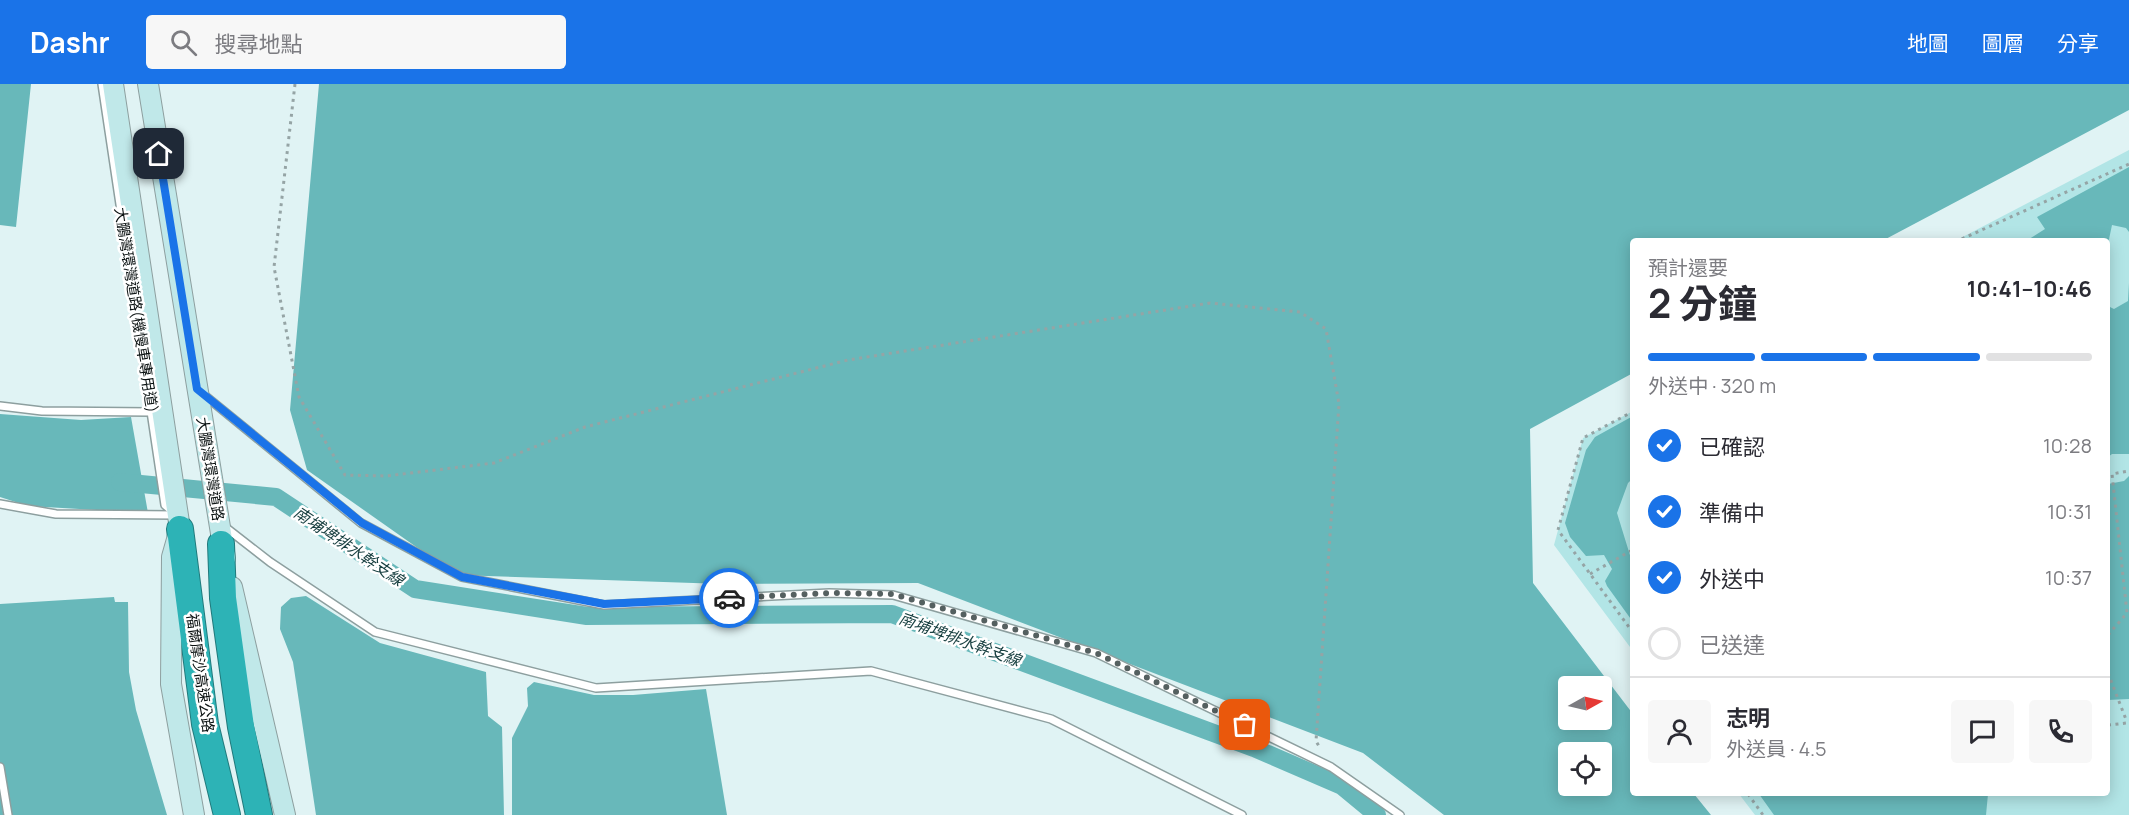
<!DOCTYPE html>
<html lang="zh-TW">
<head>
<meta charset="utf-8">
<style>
  body { margin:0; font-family:Manrope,"Noto Sans TC",sans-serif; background:#f7f7f7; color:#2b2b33; height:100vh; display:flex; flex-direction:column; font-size:22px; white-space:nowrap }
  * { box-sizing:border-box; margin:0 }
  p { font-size:20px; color:#7c7c81 }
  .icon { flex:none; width:33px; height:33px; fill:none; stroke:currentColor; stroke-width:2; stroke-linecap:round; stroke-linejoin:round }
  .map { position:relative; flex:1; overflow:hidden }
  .side { position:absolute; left:1630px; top:154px; width:480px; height:558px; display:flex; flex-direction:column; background:#fff; border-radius:6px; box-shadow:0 3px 15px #0003 }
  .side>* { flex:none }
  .needle { width:39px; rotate:82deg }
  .buttons { position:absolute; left:1558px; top:592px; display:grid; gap:12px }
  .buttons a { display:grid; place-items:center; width:54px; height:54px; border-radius:6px; background:#fff; box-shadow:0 3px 15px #0003; font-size:30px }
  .pin { position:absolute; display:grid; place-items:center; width:51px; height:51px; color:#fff; margin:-26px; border-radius:12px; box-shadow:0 3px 9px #0006 }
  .courier { position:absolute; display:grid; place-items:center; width:60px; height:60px; margin:-30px; border:4px solid #1a73e8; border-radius:50%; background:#fff; color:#222; box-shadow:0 2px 8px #0007 }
  .head em { font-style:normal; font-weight:700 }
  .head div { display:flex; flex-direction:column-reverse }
  .head { display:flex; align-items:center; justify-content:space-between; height:102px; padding:0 18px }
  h1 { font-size:39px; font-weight:700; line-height:45px }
  .bar { display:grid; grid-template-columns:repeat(4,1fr); gap:9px 6px; align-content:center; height:72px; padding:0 18px }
  .bar i { height:8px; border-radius:4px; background:#e1e1e2 }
  .bar .on { background:#1a73e8 }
  .bar p { grid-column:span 4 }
  .line { display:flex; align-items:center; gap:15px; padding:0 18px; border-top:2px solid #e1e1e2 }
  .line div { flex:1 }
  .round { display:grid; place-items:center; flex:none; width:63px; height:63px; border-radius:6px; background:#f7f7f7 }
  ol { padding:0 18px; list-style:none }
  li { display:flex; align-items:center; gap:18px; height:66px }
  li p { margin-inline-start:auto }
  li .icon { padding:6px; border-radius:50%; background:#1a73e8; color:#fff; stroke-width:4 }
  li:last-child { color:#7c7c81 }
  li i { width:33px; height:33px; border:3px solid #e1e1e2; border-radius:50% }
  header { display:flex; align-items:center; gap:36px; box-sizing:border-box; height:84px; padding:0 30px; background:#1a73e8; color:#fff }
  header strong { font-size:28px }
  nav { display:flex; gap:33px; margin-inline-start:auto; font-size:21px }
  .search { width:420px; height:54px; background:#f7f7f7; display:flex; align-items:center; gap:15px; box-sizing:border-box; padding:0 21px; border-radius:6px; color:#7c7c81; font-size:22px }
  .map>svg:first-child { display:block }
  .green { fill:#b2e5e6 }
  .water { fill:#68b8ba; fill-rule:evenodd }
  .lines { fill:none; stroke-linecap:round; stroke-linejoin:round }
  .canal { stroke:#68b8ba; stroke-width:18 }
  .lane-casing { stroke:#8d9f9f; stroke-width:10 }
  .secondary-casing { stroke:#8d9f9f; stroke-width:22 }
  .highway-casing { stroke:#217a7c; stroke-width:28 }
  .path { stroke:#95a4a5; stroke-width:3; stroke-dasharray:3 4.5; stroke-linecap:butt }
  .lane { stroke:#fff; stroke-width:7 }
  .secondary { stroke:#c0e8e9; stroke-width:20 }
  .highway { stroke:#2db3b6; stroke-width:26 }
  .done { stroke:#556060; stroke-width:6; stroke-dasharray:0 10.8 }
  .route { stroke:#1a73e8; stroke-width:8 }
  .labels { text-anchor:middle; stroke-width:5; stroke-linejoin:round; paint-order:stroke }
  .street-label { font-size:15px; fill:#0a1111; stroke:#fff }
  .water-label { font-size:16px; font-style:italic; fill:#1a4142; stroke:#fff }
</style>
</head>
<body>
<header>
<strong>Dashr</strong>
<div class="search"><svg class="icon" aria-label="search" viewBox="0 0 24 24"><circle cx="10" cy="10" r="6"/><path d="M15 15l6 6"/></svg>搜尋地點</div>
<nav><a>地圖</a><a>圖層</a><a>分享</a></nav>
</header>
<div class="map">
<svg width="2129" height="731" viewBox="0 0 2129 731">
  <rect width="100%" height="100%" fill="#e0f3f4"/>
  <path class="green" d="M2129,66V731H1755L1739,710H2108V158L1955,157Z
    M1633,327V567L1554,461L1583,354Z"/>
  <path class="water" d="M0,0H31L16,143L0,141Z
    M319,0H2129V26L1882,157L1634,158L1633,289L1530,345L1533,499L1633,630L1634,710H1694L1711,731H1444L1363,669L918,499L723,500L456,491L307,386L290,326ZM1569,603H1602V636H1569ZM1569,669H1602V702H1569Z
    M2129,83V148L2126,144L2112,141L2108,160V158L2026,157L2045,145L2037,133Z
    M2129,199V370H2112L2108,373V222L2114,225L2128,217Z
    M0,330L81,336L131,333L148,429L28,422L0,413Z
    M1633,332V394L1628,399L1617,429L1633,481V538L1607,502L1605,497L1612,485L1604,471L1586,472L1570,453L1565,439L1586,366L1595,353Z
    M2129,392V615L2108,616V400L2124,397Z
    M306,512L380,559L486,588L488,632L502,643L504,731H316L293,578L280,545L281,523L291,514Z
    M114,513L115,518H128L129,588L136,626L167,731H0V520Z
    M534,598L594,611H633L706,605L727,731H512V654L528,622L527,604Z
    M1759,710H1988L1986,731H1774Z"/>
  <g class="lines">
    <path class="canal" d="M120,398L276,413L415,505L587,532L892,530L1254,664L1342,702L1377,731"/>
    <defs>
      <path id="lane" d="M102,0L165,421L172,427
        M203,310L361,439L462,493L604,521L829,509L893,511L1096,569L1331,683L1400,731
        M0,322L42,327L151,328
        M0,420L56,430L177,431
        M225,443L270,478L375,548L596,604L871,587L1051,635L1242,731
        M0,683L8,731"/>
      <path id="secondary" d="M113,0L180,445L172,473L171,600L194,731
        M148,0L225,474
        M232,503L285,731"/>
      <path id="highway" d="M180,445L205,640L227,731
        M221,460L223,514L241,643L259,731"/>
    </defs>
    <use href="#lane" class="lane-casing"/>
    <use href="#secondary" class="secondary-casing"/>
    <use href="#highway" class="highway-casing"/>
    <path class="path" d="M295,0L274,183L299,313L345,391L386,392L494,379L585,343L848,276L1210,219L1300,228L1326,245L1339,320L1316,657L1320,664
      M1955,158L2129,80
      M1634,327L1583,354L1558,446L1634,550
      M1590,490L1634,465
      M2108,551L2127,529L2112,390L2129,387
      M2108,589L2127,638
      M2108,641L2127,639
      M1748,710L1763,731"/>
    <use href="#lane" class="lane"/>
    <use href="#secondary" class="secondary"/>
    <use href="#highway" class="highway"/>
  </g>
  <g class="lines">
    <path class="done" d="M729,514L830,509L893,510L1096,569L1245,641"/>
    <path class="route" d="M159,70L197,305L362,439L462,493L604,520L729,514"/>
  </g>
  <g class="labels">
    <g class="street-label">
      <text transform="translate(136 226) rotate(81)" y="5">大鵬灣環灣道路(機慢車專用道)</text>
      <text transform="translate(210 385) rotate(81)" y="5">大鵬灣環灣道路</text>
      <text transform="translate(200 589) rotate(82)" y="5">福爾摩沙高速公路</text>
    </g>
    <g class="water-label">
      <text transform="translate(349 462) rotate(34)" y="6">南埔埤排水幹支線</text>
      <text transform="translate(960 555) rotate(20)" y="6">南埔埤排水幹支線</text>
    </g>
  </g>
</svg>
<div class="buttons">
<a><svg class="needle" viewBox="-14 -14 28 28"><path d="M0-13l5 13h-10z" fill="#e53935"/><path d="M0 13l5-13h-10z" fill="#7c7c81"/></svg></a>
<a><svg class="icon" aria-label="locate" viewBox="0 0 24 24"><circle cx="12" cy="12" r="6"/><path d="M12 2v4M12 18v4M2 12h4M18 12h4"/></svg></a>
</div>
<div class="pin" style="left:1245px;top:641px;background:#ea580c"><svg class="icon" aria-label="bag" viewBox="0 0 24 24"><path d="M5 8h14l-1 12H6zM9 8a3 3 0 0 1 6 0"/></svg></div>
<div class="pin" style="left:159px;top:70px;background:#1f2937"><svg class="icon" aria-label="home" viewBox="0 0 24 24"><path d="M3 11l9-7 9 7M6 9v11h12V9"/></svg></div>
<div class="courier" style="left:729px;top:514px"><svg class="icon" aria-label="car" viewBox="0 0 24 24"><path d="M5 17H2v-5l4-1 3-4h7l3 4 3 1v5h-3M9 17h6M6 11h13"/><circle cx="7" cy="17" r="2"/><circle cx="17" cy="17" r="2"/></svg></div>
<section class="side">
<div class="head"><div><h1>2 分鐘</h1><p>預計還要</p></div><em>10:41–10:46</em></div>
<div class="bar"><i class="on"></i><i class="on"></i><i class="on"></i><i></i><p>外送中 · 320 m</p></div>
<ol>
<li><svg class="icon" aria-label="check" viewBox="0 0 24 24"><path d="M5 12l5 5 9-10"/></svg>已確認<p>10:28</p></li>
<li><svg class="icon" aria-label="check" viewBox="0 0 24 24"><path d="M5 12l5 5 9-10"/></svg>準備中<p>10:31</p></li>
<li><svg class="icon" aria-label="check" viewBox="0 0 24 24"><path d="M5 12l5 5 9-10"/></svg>外送中<p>10:37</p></li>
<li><i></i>已送達</li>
</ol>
<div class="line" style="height:108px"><a class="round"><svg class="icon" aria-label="person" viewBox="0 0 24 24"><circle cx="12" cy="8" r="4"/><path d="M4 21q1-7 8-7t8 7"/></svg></a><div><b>志明</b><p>外送員 · 4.5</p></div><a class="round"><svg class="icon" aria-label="chat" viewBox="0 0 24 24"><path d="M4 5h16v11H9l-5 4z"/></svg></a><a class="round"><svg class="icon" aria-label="phone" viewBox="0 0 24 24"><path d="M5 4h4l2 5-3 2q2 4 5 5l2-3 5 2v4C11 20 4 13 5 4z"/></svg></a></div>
</section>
</div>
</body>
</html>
